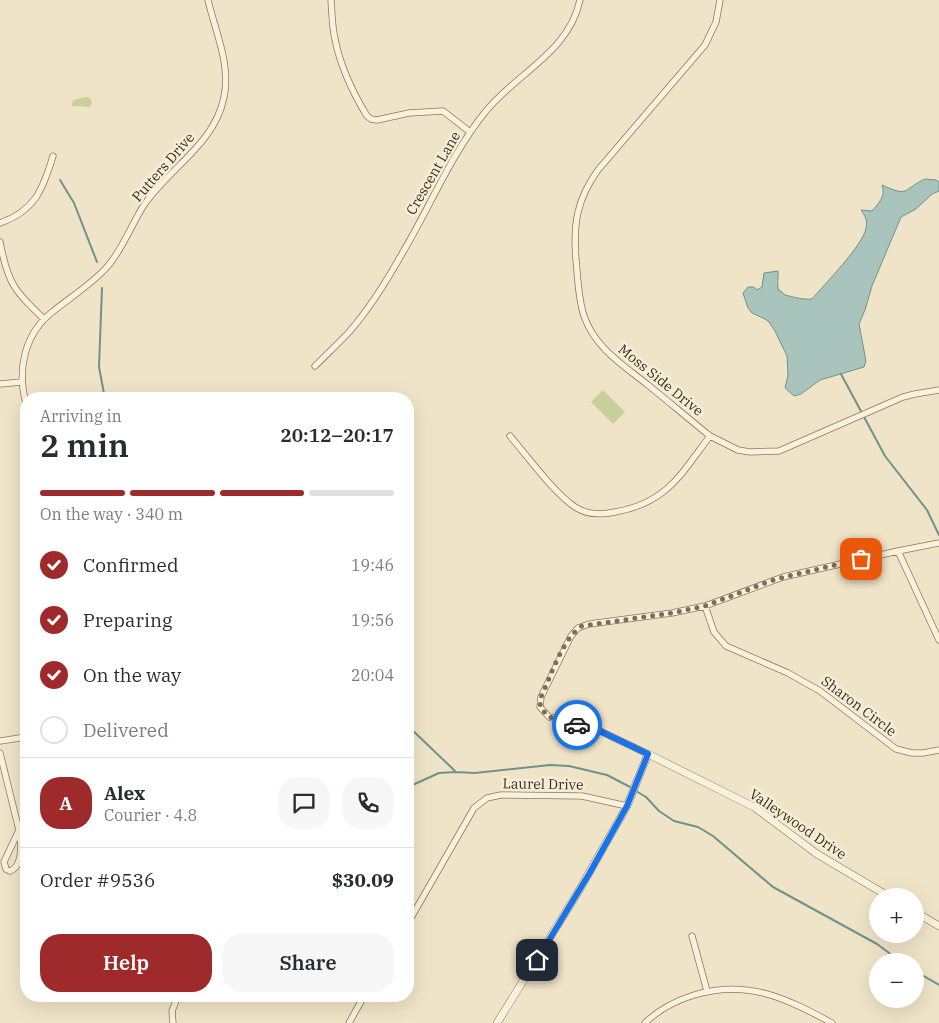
<!DOCTYPE html>
<html lang="en">
<head>
<meta charset="utf-8">
<style>
  body { margin:0; font-family:"IBM Plex Serif",serif; background:#f7f7f7; color:#2b2b33; height:100vh; display:flex; flex-direction:column; font-size:19px; white-space:nowrap }
  * { box-sizing:border-box; margin:0 }
  p { font-size:16px; color:#7c7c81 }
  .icon { flex:none; width:28px; height:28px; fill:none; stroke:currentColor; stroke-width:2; stroke-linecap:round; stroke-linejoin:round }
  .map { position:relative; flex:1; overflow:hidden }
  .side { position:absolute; left:20px; top:392px; width:394px; height:610px; display:flex; flex-direction:column; background:#fff; border-radius:20px; box-shadow:0 5px 20px #0002 }
  .side>* { flex:none }
  .tools { position:absolute; left:869px; top:888px; display:grid; gap:10px }
  .tools a { display:grid; place-items:center; width:55px; height:55px; border-radius:50%; background:#fff; box-shadow:0 5px 20px #0002; font-size:25px }
  .pin { position:absolute; display:grid; place-items:center; width:42px; height:42px; color:#fff; margin:-21px; border-radius:10px; box-shadow:0 2px 8px #0006 }
  .courier { position:absolute; display:grid; place-items:center; width:50px; height:50px; margin:-25px; border:4px solid #1a73e8; border-radius:50%; background:#fff; color:#222; box-shadow:0 1px 6px #0007 }
  .headline em { font-style:normal; font-weight:600 }
  .headline div { display:flex; flex-direction:column-reverse }
  .headline { display:flex; align-items:center; justify-content:space-between; height:85px; padding:0 20px }
  h1 { font-size:32px; font-weight:600; line-height:38px }
  .bar { display:grid; grid-template-columns:repeat(4,1fr); gap:8px 5px; align-content:center; height:60px; padding:0 20px }
  .bar i { height:6px; border-radius:4px; background:#e1e1e2 }
  .bar .active { background:#9e2a2b }
  .bar p { grid-column:span 4 }
  .line { display:flex; align-items:center; gap:12px; padding:0 20px; border-top:1px solid #e1e1e2 }
  .line div { flex:1 }
  .round { display:grid; place-items:center; flex:none; width:52px; height:52px; border-radius:20px; background:#f7f7f7 }
  ol { padding:0 20px; list-style:none }
  li { display:flex; align-items:center; gap:15px; height:55px }
  li p { margin-inline-start:auto }
  li .icon { padding:5px; border-radius:50%; background:#9e2a2b; color:#fff; stroke-width:4 }
  li:last-child { color:#7c7c81 }
  li i { width:28px; height:28px; border:2px solid #e1e1e2; border-radius:50% }
  .action { display:flex; gap:10px; margin-top:auto; padding:10px 20px }
  .action a { flex:1; height:58px; border-radius:20px; background:#9e2a2b; color:#fff; font-size:20px; font-weight:600; line-height:58px; text-align:center }
  .action a+a { background:#f7f7f7; color:#2b2b33 }
  .map>svg:first-child { display:block }
  .green { fill:#c9cf9b }
  .water { fill:#a9c4bc; stroke:#6f938a }
  .lines { fill:none; stroke-linecap:round; stroke-linejoin:round }
  .stream { stroke:#6f938a; stroke-width:2 }
  .minor-casing { stroke:#8d765c; stroke-width:7 }
  .tertiary-casing { stroke:#8d765c; stroke-width:8 }
  .minor { stroke:#faf1dc; stroke-width:5.5 }
  .tertiary { stroke:#faf1dc; stroke-width:7 }
  .done { stroke:#7c6e5b; stroke-width:5; stroke-dasharray:0 9 }
  .route { stroke:#1a73e8; stroke-width:6 }
  .labels { text-anchor:middle; stroke-width:5; stroke-linejoin:round; paint-order:stroke }
  .street-label { font-size:14px; fill:#3d2e20; stroke:#f7eed8 }
</style>
</head>
<body>
<div class="map">
<svg width="939" height="1023" viewBox="0 0 939 1023">
  <rect width="100%" height="100%" fill="#f0e4c8"/>
  <path class="green" d="M86,97L90,98L92,103L90,107L72,106L73,100Z
    M603,390L625,412L613,424L591,402Z"/>
  <path class="water" d="M925,179L936,180L939,182V191L932,194L916,209L901,217L872,286L865,310L859,324L866,361L864,367L820,380L801,394L794,396L785,388L788,375L787,356L775,331L769,322L765,319L752,313L748,308L743,293L748,287H754L757,290L762,287L764,273L778,271C779,279 776,281 779,291H781L785,295C793,297 803,300 812,299C824,285 864,244 866,228C868,221 865,216 861,210L872,211C879,203 886,196 882,185C910,198 903,189 925,179Z"/>
  <g class="lines">
    <path class="stream" d="M60,180L74,203L97,262
      M102,288L99,367L105,399
      M841,374L885,456L927,510L939,535
      M408,726L455,771
      M408,787L439,773L455,772L475,773L550,765L569,766L607,775L632,788
      M636,791L646,797L659,811L674,821L698,827L713,836L773,887L877,944L900,961
      M915,971L939,985"/>
    <defs>
      <path id="minor" d="M331,0C332,13 332,27 335,39C340,65 353,93 367,116L371,119L377,120L409,113L443,111L470,132
        M720,0L716,22L705,45L598,170C577,199 573,224 576,260C578,278 578,298 584,316C595,348 623,365 648,385C669,402 689,419 710,436L738,450L750,452L779,451L903,397L915,394L939,390
        M0,223C35,211 43,189 53,156
        M0,242C8,284 14,290 44,319
        M315,366C327,354 339,343 350,331C369,309 389,277 403,252C431,205 451,154 486,111C517,73 569,52 580,0
        M0,384L22,382
        M26,403C17,371 24,335 51,313C69,298 91,285 107,267C123,249 131,225 144,205C169,168 215,144 224,97C231,64 215,31 208,0
        M510,436C528,457 554,493 575,507C587,515 601,515 615,512C667,503 681,474 710,436
        M898,551L939,640
        M705,606L714,632L726,646L788,673L820,691L896,749L912,753H923L939,750
        M0,741L26,737
        M0,753L19,830C21,841 24,866 10,871L6,869L4,862L19,830
        M648,754L600,731L549,717L540,707L541,697L571,636L578,628L589,624L672,613L705,606L783,577L898,551L939,543
        M408,923L474,808L487,798L501,795L582,796L627,806
        M692,936L707,991
        M173,1023L172,1011L178,996
        M349,1023L364,996
        M645,1023C659,1009 675,1001 694,995C747,979 786,998 832,1023"/>
      <path id="tertiary" d="M915,912L939,926
        M497,1023L577,894L627,806L648,754L754,807L817,854L888,896"/>
    </defs>
    <use href="#minor" class="minor-casing"/>
    <use href="#tertiary" class="tertiary-casing"/>
    <use href="#minor" class="minor"/>
    <use href="#tertiary" class="tertiary"/>
  </g>
  <g class="lines">
    <path class="done" d="M577,725L549,717L540,707L541,697C551,676 562,639 582,626L672,613L705,606L776,579L861,559"/>
    <path class="route" d="M537,960L589,874L627,806L648,754L600,731L577,725"/>
  </g>
  <g class="labels">
    <g class="street-label">
      <text transform="translate(163 167) rotate(-49)" y="5">Putters Drive</text>
      <text transform="translate(433 173) rotate(-60)" y="5">Crescent Lane</text>
      <text transform="translate(661 380) rotate(39)" y="5">Moss Side Drive</text>
      <text transform="translate(859 706) rotate(37)" y="5">Sharon Circle</text>
      <text transform="translate(543 784) rotate(1)" y="5">Laurel Drive</text>
      <text transform="translate(798 824) rotate(34)" y="5">Valleywood Drive</text>
    </g>
  </g>
</svg>
<div class="tools">
<a>+</a>
<a>−</a>
</div>
<div class="pin" style="left:861px;top:559px;background:#ea580c"><svg class="icon" aria-label="bag" viewBox="0 0 24 24"><path d="M5 8h14l-1 12H6zM9 8a3 3 0 0 1 6 0"/></svg></div>
<div class="pin" style="left:537px;top:960px;background:#1f2937"><svg class="icon" aria-label="home" viewBox="0 0 24 24"><path d="M3 11l9-7 9 7M6 9v11h12V9"/></svg></div>
<div class="courier" style="left:577px;top:725px"><svg class="icon" aria-label="car" viewBox="0 0 24 24"><path d="M5 17H2v-5l4-1 3-4h7l3 4 3 1v5h-3M9 17h6M6 11h13"/><circle cx="7" cy="17" r="2"/><circle cx="17" cy="17" r="2"/></svg></div>
<section class="side">
<div class="headline"><div><h1>2 min</h1><p>Arriving in</p></div><em>20:12–20:17</em></div>
<div class="bar"><i class="active"></i><i class="active"></i><i class="active"></i><i></i><p>On the way · 340 m</p></div>
<ol>
<li><svg class="icon" aria-label="check" viewBox="0 0 24 24"><path d="M5 12l5 5 9-10"/></svg>Confirmed<p>19:46</p></li>
<li><svg class="icon" aria-label="check" viewBox="0 0 24 24"><path d="M5 12l5 5 9-10"/></svg>Preparing<p>19:56</p></li>
<li><svg class="icon" aria-label="check" viewBox="0 0 24 24"><path d="M5 12l5 5 9-10"/></svg>On the way<p>20:04</p></li>
<li><i></i>Delivered</li>
</ol>
<div class="line" style="height:90px"><b class="round" style="background:#9e2a2b;color:#fff">A</b><div><b>Alex</b><p>Courier · 4.8</p></div><a class="round"><svg class="icon" aria-label="chat" viewBox="0 0 24 24"><path d="M4 5h16v11H9l-5 4z"/></svg></a><a class="round"><svg class="icon" aria-label="phone" viewBox="0 0 24 24"><path d="M5 4h4l2 5-3 2q2 4 5 5l2-3 5 2v4C11 20 4 13 5 4z"/></svg></a></div>
<div class="line" style="height:65px"><div>Order #9536</div><b>$30.09</b></div>
<div class="action"><a>Help</a><a>Share</a></div>
</section>
</div>
</body>
</html>
